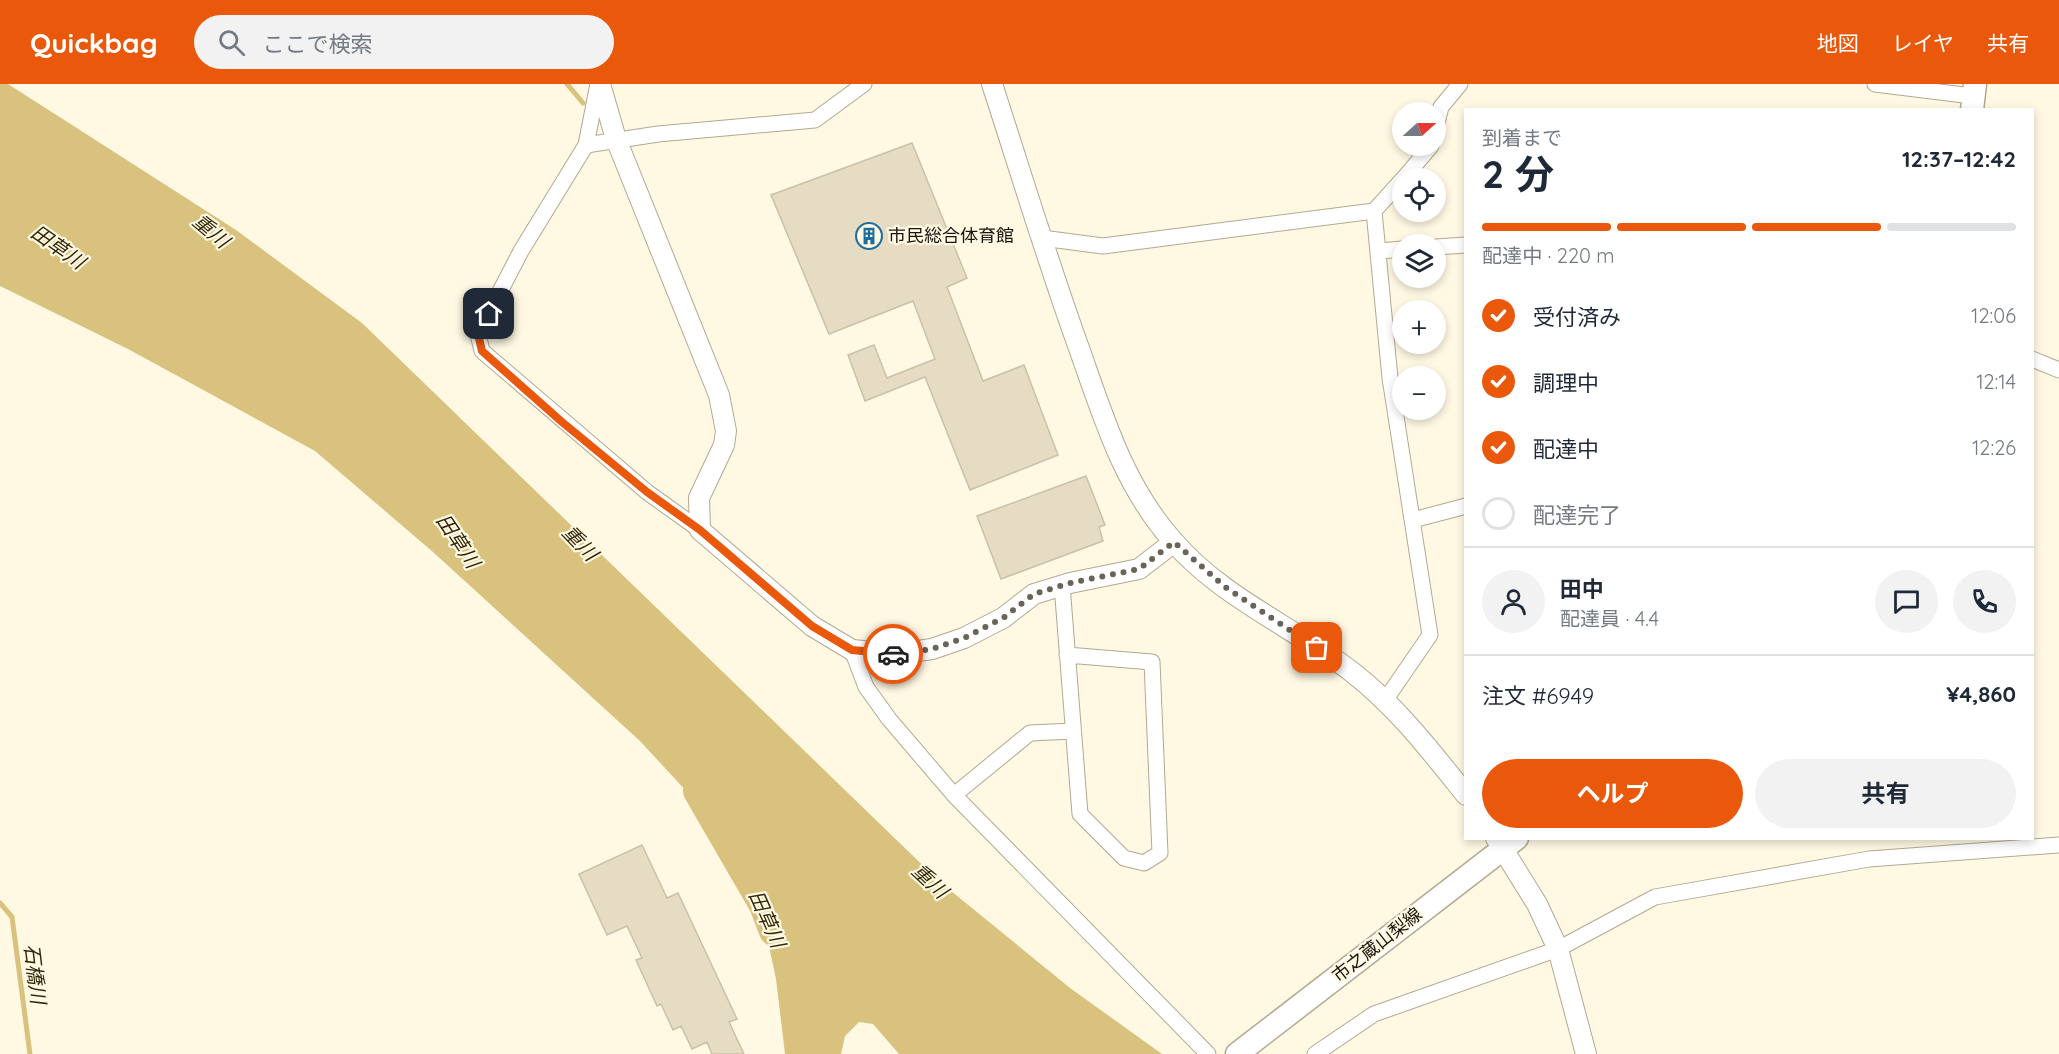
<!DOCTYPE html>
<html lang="ja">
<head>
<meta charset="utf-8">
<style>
  body { margin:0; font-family:Quicksand,"Noto Sans JP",sans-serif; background:#f2f2f3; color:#1f2937; height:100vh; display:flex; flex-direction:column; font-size:22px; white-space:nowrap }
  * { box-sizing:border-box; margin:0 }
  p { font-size:20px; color:#747a83 }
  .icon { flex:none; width:33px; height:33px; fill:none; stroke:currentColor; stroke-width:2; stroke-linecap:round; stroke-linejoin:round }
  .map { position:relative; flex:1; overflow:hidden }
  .details { position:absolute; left:1464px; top:24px; width:570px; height:732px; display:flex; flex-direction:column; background:#fff; border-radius:0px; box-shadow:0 3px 9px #0003 }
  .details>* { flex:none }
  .needle { width:39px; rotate:69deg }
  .fabs { position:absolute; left:1392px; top:18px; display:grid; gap:12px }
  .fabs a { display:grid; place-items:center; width:54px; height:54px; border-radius:50%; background:#fff; box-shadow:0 3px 9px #0003; font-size:30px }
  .pin { position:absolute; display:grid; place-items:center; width:51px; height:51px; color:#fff; margin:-26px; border-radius:12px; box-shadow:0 3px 9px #0006 }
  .courier { position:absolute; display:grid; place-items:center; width:60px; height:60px; margin:-30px; border:4px solid #ea580c; border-radius:50%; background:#fff; color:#222; box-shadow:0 2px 8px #0007 }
  .headline em { font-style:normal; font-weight:700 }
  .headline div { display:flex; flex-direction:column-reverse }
  .headline { display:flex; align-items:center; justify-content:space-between; height:102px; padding:0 18px }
  h1 { font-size:39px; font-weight:700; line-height:45px }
  .bar { display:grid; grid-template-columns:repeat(4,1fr); gap:9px 6px; align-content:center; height:72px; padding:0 18px }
  .bar i { height:8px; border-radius:4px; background:#e0e1e3 }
  .bar .current { background:#ea580c }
  .bar p { grid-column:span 4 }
  .line { display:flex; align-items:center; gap:15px; padding:0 18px; border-top:2px solid #e0e1e3 }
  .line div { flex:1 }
  .round { display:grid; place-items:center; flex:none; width:63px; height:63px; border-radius:32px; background:#f2f2f3 }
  ol { padding:0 18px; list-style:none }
  li { display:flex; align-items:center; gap:18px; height:66px }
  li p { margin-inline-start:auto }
  li .icon { padding:6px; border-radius:50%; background:#ea580c; color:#fff; stroke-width:4 }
  li:last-child { color:#747a83 }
  li i { width:33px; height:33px; border:3px solid #e0e1e3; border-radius:50% }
  .cta { display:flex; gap:12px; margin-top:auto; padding:12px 18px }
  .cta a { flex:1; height:69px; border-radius:36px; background:#ea580c; color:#fff; font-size:24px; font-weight:700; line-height:69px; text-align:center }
  .cta a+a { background:#f2f2f3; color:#1f2937 }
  header { display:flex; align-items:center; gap:36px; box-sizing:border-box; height:84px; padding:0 30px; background:#ea580c; color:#fff }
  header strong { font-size:28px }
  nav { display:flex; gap:33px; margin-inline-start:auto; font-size:21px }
  .search { width:420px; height:54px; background:#f2f2f3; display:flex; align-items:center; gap:15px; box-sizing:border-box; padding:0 21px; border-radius:33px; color:#747a83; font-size:22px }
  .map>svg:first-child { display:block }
  .water { fill:#d9c27e }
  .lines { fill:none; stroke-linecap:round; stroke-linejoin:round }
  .stream { stroke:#d9c27e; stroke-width:5 }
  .river { stroke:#d9c27e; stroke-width:30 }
  .building { fill:#e5dcc3; stroke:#c9c1a8; stroke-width:1.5 }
  .minor-casing { stroke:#b2a991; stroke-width:17 }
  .tertiary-casing { stroke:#b2a991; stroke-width:22 }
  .secondary-casing { stroke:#b2a991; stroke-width:25 }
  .minor { stroke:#fff; stroke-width:15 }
  .tertiary { stroke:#fff; stroke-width:20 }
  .secondary { stroke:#fff; stroke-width:22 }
  .done { stroke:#696457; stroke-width:6; stroke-dasharray:0 10.8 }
  .route { stroke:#ea580c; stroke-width:8 }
  .labels { text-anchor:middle; stroke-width:4.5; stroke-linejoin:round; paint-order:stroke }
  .poi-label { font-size:18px; fill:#18140b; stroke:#fff8e3; text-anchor:start }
  .street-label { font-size:18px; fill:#18140b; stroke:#fff8e3 }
  .water-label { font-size:20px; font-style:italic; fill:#322809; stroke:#fff8e3 }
</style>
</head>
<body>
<header>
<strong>Quickbag</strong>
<div class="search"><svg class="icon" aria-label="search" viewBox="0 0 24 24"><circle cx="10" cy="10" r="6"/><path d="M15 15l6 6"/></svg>ここで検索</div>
<nav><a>地図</a><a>レイヤ</a><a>共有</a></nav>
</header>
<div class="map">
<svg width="2059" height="970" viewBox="0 0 2059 970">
  <rect width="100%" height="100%" fill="#fff8e3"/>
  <path class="water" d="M0,0H8L236,146L362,239L940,798L1070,904L1162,970H899L873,940L859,938L845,952L841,970H785L776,895L751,777L640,657L433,468L315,367L128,265L0,202Z"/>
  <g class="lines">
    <path class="stream" d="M567,0L583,19
      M0,819L12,833L30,970"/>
    <path class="river" d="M698,707L764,821L774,847"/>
  </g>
  <path class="building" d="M912,59L967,194L947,203L983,297L1024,281L1058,371L970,406L925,293L865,317L848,271L874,261L887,294L935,275L913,217L829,250L771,111Z
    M1086,392L1105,441L1099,443L1103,457L1001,495L977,432Z
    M642,761L667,814L678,809L737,935L729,938L744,970H712L707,958L692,965L681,942L673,946L661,920L657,922L636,876L642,874L627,842L607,851L579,790Z"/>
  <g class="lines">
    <defs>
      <path id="minor" d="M598,0L586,61L521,167L478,250L482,267L647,408L700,446
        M1875,0L1972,12
        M1436,43L1441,23L1460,0
        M586,61L658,50L815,36L864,0
        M1404,94L1431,62
        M1042,154L1103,162L1374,127
        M1436,163L1466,161
        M1380,167L1402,165
        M2032,275L2059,286
        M1413,436L1466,422
        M1062,501L1080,730L1124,774L1144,779L1160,769L1152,578L1067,571
        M852,566L866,603L889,635L954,711L1208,970
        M1386,615L1430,551L1390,294L1374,127L1402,96
        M954,711L1030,649L1073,647
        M1315,970L1374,930L1558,865L1655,813L1869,775L2059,761"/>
      <path id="tertiary" d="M600,0L616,55L719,311L726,347L724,361L699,414L700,446L812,542L852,566L897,570L932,565L964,554L1003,534L1034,510L1070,499L1139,485L1174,458
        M992,0C1021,89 1048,179 1080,267C1104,335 1124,402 1173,457C1222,514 1294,543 1352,588C1397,623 1430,666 1466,711
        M1496,754L1537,820L1558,865L1586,970"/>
      <path id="secondary" d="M1972,26L1975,0
        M1237,970L1517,754"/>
    </defs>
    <use href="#minor" class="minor-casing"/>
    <use href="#tertiary" class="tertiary-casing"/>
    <use href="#secondary" class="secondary-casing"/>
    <use href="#minor" class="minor"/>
    <use href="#tertiary" class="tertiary"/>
    <use href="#secondary" class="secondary"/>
  </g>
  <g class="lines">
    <path class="done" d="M893,570L932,565L964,554L1003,534L1034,510L1070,499L1139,485L1174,458L1225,503L1317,564"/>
    <path class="route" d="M489,230L478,250L482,267L562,338L647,408L700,446L812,542L852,566L893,570"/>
  </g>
  <defs>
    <symbol id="building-ring" viewBox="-11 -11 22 22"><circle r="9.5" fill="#fff8e3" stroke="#1c6e9f" stroke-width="1.5"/><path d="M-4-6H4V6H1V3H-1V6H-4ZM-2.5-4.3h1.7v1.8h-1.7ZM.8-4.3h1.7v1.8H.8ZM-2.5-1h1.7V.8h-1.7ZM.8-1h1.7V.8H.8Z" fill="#1c6e9f"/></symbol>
  </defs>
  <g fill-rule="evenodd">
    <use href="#building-ring" x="854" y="137" width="30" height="30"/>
  </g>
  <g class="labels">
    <g class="poi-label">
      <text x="888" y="158">市民総合体育館</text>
    </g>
    <g class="street-label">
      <text transform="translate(1377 861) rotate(-38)" y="6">市之蔵山梨線</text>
    </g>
    <g class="water-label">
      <text transform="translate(211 147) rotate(40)" y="7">重川</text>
      <text transform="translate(58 163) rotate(35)" y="7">田草川</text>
      <text transform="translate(458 457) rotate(56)" y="7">田草川</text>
      <text transform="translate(580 459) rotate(46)" y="7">重川</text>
      <text transform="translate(930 797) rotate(43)" y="7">重川</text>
      <text transform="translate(767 835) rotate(66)" y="7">田草川</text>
      <text transform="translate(35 890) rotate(83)" y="7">石橋川</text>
    </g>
  </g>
</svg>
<div class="fabs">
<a><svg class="needle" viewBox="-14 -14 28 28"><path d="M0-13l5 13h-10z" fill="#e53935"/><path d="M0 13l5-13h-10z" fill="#747a83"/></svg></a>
<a><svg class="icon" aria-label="locate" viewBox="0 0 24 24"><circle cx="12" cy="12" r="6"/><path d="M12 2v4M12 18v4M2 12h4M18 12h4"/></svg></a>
<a><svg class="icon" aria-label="layers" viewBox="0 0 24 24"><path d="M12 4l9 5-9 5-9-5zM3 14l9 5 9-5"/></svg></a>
<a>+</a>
<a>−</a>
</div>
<div class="pin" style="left:1317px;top:564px;background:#ea580c"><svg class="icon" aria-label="bag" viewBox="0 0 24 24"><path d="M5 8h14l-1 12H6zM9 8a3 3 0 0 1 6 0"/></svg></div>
<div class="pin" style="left:489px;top:230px;background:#1f2937"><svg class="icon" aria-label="home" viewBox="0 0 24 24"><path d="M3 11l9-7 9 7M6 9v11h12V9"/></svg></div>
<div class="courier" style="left:893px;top:570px"><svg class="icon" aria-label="car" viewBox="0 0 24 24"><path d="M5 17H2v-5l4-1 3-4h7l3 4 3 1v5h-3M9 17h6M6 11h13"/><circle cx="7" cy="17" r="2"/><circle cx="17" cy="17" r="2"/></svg></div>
<section class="details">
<div class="headline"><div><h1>2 分</h1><p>到着まで</p></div><em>12:37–12:42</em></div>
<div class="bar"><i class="current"></i><i class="current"></i><i class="current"></i><i></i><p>配達中 · 220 m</p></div>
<ol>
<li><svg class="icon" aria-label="check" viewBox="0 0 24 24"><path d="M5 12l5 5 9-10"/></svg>受付済み<p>12:06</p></li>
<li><svg class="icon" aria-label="check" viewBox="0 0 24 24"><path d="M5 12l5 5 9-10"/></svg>調理中<p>12:14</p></li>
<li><svg class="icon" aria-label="check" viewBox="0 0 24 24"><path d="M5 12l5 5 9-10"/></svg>配達中<p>12:26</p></li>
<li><i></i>配達完了</li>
</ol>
<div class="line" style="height:108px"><a class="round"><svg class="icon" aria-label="person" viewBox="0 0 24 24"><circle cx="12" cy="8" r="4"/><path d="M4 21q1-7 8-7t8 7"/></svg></a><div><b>田中</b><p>配達員 · 4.4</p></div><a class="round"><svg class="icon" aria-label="chat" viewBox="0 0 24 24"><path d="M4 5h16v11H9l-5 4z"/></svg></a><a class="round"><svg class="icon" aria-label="phone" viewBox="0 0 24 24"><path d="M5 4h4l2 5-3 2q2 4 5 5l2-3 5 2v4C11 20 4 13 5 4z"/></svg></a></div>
<div class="line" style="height:78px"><div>注文 #6949</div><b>¥4,860</b></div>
<div class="cta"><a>ヘルプ</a><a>共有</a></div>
</section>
</div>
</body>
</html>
